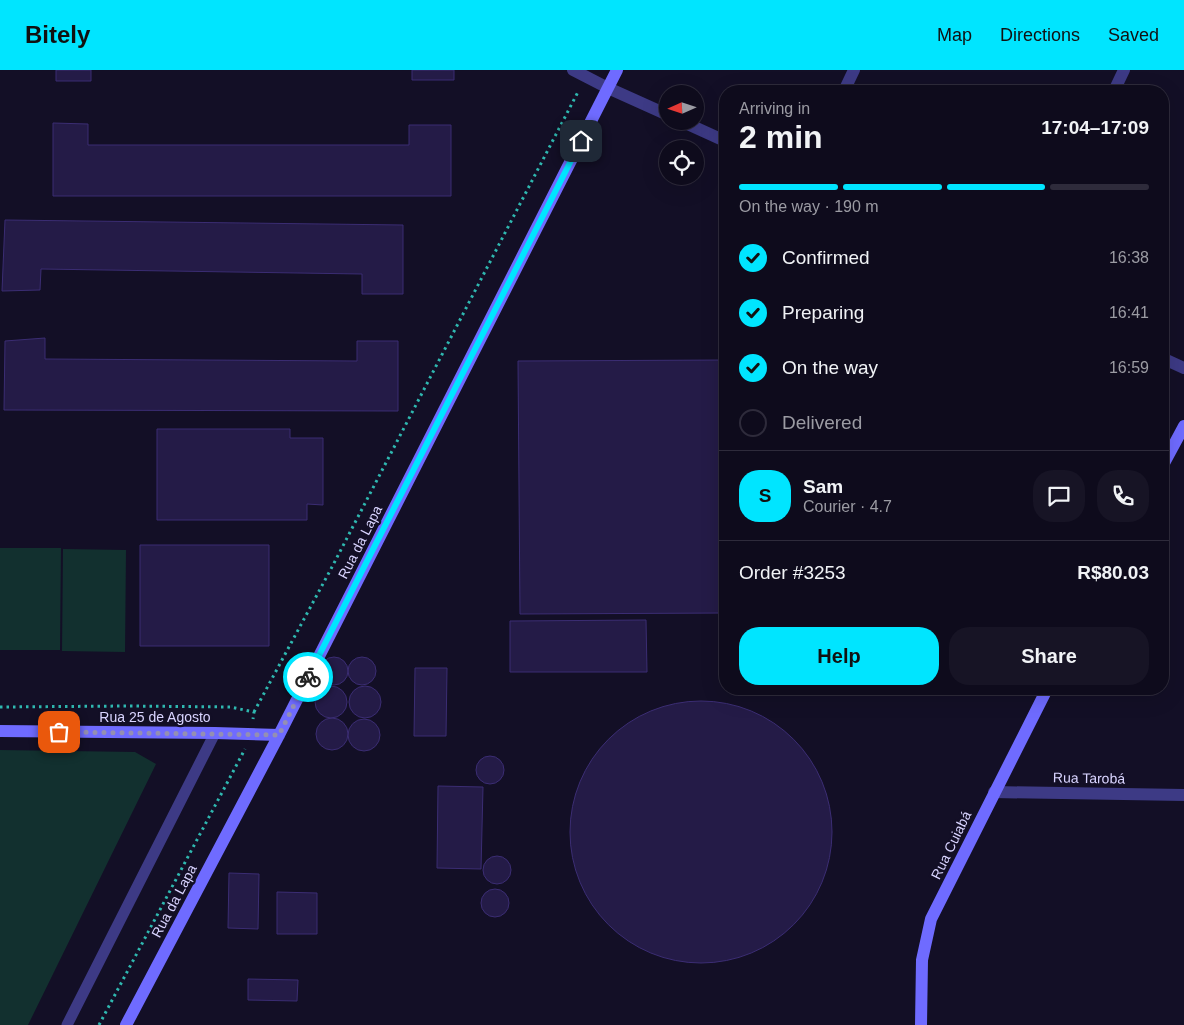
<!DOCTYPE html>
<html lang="en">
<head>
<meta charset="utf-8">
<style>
  body { margin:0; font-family:Arial,sans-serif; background:#171425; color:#f1f3f6; height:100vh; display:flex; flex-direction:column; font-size:19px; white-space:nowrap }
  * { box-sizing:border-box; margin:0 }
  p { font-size:16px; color:#9b9ba3 }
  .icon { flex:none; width:28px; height:28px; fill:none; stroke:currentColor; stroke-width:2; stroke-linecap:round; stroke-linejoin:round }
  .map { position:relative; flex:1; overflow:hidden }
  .sheet { position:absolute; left:719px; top:15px; width:450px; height:610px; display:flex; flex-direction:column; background:#0e0b1c; border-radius:20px; box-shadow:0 5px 20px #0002,0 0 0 1px #2e2b3b }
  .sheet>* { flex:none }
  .needle { width:32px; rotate:267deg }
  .controls { position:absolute; left:659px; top:15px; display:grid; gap:10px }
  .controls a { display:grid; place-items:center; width:45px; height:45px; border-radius:50%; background:#0e0b1c; box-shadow:0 5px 20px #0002,0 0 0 1px #2e2b3b; font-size:25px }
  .pin { position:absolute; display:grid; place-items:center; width:42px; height:42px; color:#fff; margin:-21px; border-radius:10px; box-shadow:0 2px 8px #0006 }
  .courier { position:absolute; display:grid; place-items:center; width:50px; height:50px; margin:-25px; border:4px solid #00e5ff; border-radius:50%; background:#fff; color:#222; box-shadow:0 1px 6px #0007 }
  .summary em { font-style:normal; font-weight:600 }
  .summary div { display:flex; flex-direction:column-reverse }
  .summary { display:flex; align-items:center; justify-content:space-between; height:85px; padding:0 20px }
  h1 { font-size:32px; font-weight:600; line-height:38px }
  .bar { display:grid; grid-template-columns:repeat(4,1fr); gap:8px 5px; align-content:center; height:60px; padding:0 20px }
  .bar i { height:6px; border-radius:4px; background:#2e2b3b }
  .bar .selected { background:#00e5ff }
  .bar p { grid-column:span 4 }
  .line { display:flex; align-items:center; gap:12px; padding:0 20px; border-top:1px solid #2e2b3b }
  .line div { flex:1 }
  .round { display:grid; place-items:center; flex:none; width:52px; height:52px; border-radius:20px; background:#171425 }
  ol { padding:0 20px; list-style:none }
  li { display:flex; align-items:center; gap:15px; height:55px }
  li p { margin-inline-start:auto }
  li .icon { padding:5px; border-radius:50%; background:#00e5ff; color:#111; stroke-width:4 }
  li:last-child { color:#9b9ba3 }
  li i { width:28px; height:28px; border:2px solid #2e2b3b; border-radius:50% }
  .action { display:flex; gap:10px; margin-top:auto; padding:10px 20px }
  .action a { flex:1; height:58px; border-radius:20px; background:#00e5ff; color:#111; font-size:20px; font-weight:600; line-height:58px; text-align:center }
  .action a+a { background:#171425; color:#f1f3f6 }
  header { display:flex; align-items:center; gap:30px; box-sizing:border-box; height:70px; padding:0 25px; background:#00e5ff; color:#111 }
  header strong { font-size:24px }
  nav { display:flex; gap:28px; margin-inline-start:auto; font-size:18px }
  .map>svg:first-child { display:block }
  .green { fill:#12302f }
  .building { fill:#241b47; stroke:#3b2d73 }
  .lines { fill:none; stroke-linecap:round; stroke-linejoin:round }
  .path { stroke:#2fb8b0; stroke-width:3; stroke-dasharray:2.5 4; stroke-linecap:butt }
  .lane { stroke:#3d3a85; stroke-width:11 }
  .street { stroke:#3d3a85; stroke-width:12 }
  .secondary { stroke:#6f6bff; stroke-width:12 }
  .done { stroke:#948fb3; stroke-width:5; stroke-dasharray:0 9 }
  .route { stroke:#00e5ff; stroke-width:6 }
  .labels { text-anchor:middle; stroke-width:4.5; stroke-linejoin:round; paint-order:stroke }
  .street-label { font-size:14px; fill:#d9d4ff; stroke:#130f26 }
</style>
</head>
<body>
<header>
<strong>Bitely</strong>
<nav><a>Map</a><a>Directions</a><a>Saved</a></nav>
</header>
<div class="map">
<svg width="1184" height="955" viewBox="0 0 1184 955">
  <rect width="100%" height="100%" fill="#130f26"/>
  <path class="green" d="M0,478H61L60,580H0Z
    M63,479L126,480L125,582L62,581Z
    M0,680L135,682L156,694L28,955H0Z"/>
  <path class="building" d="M56,0H91V11H56Z
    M412,0H454V10H412Z
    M53,53L88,54V75H409V55H451V126H53Z
    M5,150L403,155V224H362V204L41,199L40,220L2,221Z
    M45,268V289L357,291V271H398V341L4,340L5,271Z
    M725,290V543L520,544L518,291Z
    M157,359H290V368H323V435L307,434V450H157Z
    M140,475H269V576H140Z
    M646,550L647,602H510V551Z
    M348 601a14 14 0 1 1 28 0a14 14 0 1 1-28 0Z
    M320 601a14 14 0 1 1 28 0a14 14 0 1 1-28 0Z
    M415,598H447L446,666H414Z
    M349 632a16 16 0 1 1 32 0a16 16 0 1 1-32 0Z
    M315 632a16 16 0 1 1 32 0a16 16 0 1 1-32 0Z
    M570 762a131 131 0 1 1 262 0a131 131 0 1 1-262 0Z
    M316 664a16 16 0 1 1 32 0a16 16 0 1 1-32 0Z
    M348 665a16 16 0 1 1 32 0a16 16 0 1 1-32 0Z
    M476 700a14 14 0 1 1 28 0a14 14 0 1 1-28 0Z
    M438,716L483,717L481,799L437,798Z
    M483 800a14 14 0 1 1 28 0a14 14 0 1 1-28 0Z
    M229,803L259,804L258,859L228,858Z
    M481 833a14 14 0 1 1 28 0a14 14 0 1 1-28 0Z
    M277,822L317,823V864H277Z
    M248,909L298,910L297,931L248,930Z"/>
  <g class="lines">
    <path class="path" d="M0,637L128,636L230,637L254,642L253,649
      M254,642L332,497L579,20
      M99,955L245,679"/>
    <path class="lane" d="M67,955L215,663"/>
    <path class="street" d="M573,0L608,18L668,45
      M844,21L854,0
      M1114,21L1124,0
      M681,51L725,71
      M1162,288L1184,298
      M994,722L1184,725"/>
    <path class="secondary" d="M1162,397L1184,356
      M0,661L215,663L279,665
      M126,955L279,665L617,0
      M921,955L922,890L931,849L1047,619"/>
  </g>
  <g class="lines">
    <path class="done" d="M59,662L279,665L308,607"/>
    <path class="route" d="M308,607L581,71"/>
  </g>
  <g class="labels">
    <g class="street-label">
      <text transform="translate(360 472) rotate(-63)" y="5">Rua da Lapa</text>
      <text x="155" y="652">Rua 25 de Agosto</text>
      <text transform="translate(1089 708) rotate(1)" y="5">Rua Tarobá</text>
      <text transform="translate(951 775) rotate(-64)" y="5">Rua Cuiabá</text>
      <text transform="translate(174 831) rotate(-62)" y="5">Rua da Lapa</text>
    </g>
  </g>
</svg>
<div class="controls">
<a><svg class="needle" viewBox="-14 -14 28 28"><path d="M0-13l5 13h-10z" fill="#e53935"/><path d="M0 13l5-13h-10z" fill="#9b9ba3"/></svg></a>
<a><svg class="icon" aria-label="locate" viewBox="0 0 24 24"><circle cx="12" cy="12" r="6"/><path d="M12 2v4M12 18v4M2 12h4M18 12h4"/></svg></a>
</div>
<div class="pin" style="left:59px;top:662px;background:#ea580c"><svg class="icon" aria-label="bag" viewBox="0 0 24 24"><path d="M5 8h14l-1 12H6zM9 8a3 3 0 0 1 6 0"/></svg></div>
<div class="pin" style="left:581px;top:71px;background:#1f2937"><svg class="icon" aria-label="home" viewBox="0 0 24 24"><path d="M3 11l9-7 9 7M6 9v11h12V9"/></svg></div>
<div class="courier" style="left:308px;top:607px"><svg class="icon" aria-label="bike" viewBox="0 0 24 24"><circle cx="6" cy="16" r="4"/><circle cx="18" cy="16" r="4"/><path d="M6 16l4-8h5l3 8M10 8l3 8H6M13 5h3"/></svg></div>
<section class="sheet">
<div class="summary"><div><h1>2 min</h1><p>Arriving in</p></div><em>17:04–17:09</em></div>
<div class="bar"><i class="selected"></i><i class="selected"></i><i class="selected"></i><i></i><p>On the way · 190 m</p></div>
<ol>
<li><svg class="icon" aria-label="check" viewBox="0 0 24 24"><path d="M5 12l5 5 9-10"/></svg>Confirmed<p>16:38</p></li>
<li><svg class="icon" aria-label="check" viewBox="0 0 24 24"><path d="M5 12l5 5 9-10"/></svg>Preparing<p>16:41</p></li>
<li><svg class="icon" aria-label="check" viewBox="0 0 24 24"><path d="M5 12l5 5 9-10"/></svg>On the way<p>16:59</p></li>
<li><i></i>Delivered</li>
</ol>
<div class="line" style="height:90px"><b class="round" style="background:#00e5ff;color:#111">S</b><div><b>Sam</b><p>Courier · 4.7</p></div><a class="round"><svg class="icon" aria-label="chat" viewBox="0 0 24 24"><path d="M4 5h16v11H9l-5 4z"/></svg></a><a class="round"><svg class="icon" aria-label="phone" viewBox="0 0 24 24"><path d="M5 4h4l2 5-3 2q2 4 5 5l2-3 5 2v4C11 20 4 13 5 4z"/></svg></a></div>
<div class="line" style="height:65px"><div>Order #3253</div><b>R$80.03</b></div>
<div class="action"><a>Help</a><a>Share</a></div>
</section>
</div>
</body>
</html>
